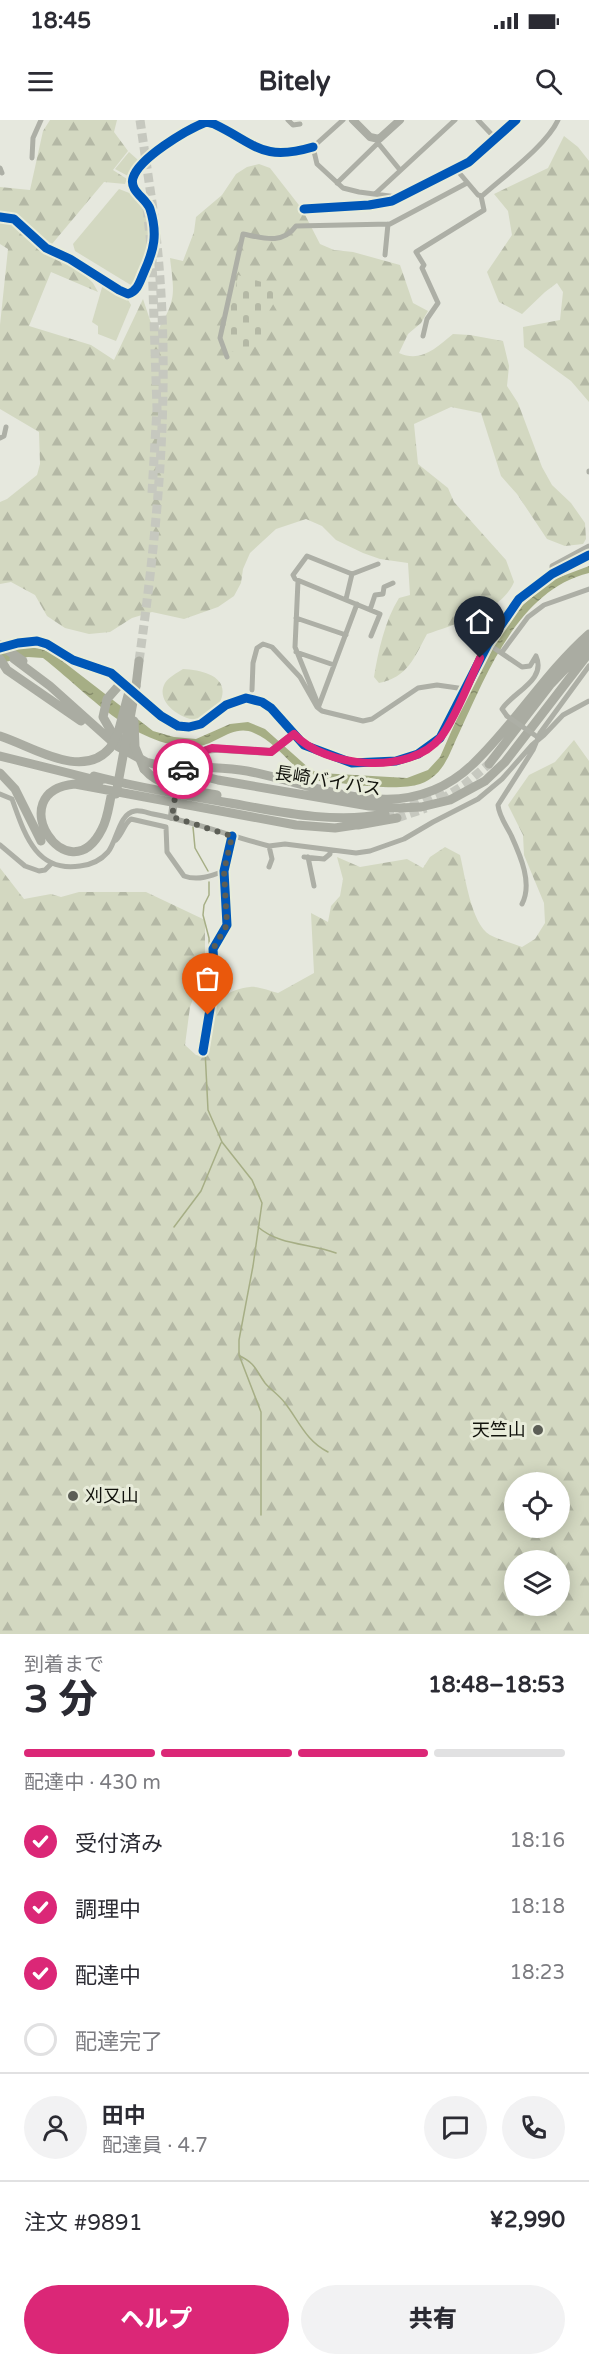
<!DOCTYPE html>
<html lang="ja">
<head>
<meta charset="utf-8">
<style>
  body { margin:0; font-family:"Varela Round","Noto Sans JP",sans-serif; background:#f2f2f3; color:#2b2b33; height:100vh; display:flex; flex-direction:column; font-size:22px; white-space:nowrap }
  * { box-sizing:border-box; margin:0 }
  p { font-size:20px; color:#7c7c81 }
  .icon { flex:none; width:33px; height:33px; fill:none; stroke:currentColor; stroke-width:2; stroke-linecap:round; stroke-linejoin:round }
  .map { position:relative; height:1514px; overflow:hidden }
  .sheet { display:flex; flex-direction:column; background:#fff; flex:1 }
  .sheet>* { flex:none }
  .fabs { position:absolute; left:504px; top:1352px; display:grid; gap:12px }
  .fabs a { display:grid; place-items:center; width:66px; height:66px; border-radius:50%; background:#fff; box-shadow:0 3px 15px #0003; font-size:30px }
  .pin { position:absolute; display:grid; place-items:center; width:51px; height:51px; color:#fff; margin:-62px -26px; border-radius:50% 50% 50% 0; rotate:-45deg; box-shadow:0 0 6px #0007 }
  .pin .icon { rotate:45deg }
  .courier { position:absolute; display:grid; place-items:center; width:60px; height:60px; margin:-30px; border:4px solid #db2777; border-radius:50%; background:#fff; color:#222; box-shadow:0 2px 8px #0007 }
  .overview em { font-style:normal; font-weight:800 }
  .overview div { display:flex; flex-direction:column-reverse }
  .overview { display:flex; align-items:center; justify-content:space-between; height:102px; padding:0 24px }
  h1 { font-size:39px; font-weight:800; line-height:45px }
  .bar { display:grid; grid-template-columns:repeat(4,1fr); gap:9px 6px; align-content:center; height:72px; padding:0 24px }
  .bar i { height:8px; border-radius:4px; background:#e1e1e2 }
  .bar .selected { background:#db2777 }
  .bar p { grid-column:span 4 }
  .line { display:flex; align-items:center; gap:15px; padding:0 24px; border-top:2px solid #e1e1e2 }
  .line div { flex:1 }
  .round { display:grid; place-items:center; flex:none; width:63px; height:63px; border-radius:32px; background:#f2f2f3 }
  ol { padding:0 24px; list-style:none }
  li { display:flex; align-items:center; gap:18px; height:66px }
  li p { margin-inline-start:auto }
  li .icon { padding:6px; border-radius:50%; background:#db2777; color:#fff; stroke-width:4 }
  li:last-child { color:#7c7c81 }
  li i { width:33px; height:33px; border:3px solid #e1e1e2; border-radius:50% }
  .primary-button { display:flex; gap:12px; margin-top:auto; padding:12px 24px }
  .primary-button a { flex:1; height:69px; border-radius:36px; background:#db2777; color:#fff; font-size:24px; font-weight:800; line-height:69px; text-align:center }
  .primary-button a+a { background:#f2f2f3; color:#2b2b33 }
  .status { display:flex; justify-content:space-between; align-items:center; height:42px; padding:0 30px; background:#fff; direction:ltr }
  .status svg { height:16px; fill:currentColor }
  header { display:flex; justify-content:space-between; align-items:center; height:78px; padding:0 24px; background:#fff; font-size:27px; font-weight:800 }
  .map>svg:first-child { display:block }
  .forest { fill:url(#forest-firs); fill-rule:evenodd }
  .cemetery { fill:url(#cemetery-stones) }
  .park { fill:#d3d8c1 }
  .water { fill:url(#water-ripples) }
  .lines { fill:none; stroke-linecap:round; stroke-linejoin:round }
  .stream { stroke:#a6ae85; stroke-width:1.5 }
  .highway-tunnel { stroke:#c6c8bf; stroke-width:9; stroke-dasharray:9 4.5; stroke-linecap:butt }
  .street { stroke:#adafa6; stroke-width:5 }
  .secondary { stroke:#abada4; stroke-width:8 }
  .highway { stroke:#aaaca2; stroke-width:9 }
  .street-bridge { stroke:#adafa6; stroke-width:5 }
  .secondary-bridge { stroke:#abada4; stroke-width:8 }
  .highway-bridge { stroke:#aaaca2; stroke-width:9 }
  .cycleway-casing { stroke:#e8ecda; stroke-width:13 }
  .cycleway { stroke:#0057b8; stroke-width:9 }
  .done { stroke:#5c5e56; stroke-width:6; stroke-dasharray:0 10.8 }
  .route { stroke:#db2777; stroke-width:8 }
  .poi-dot { fill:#5c5e56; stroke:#e8ecda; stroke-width:2 }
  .labels { text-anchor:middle; stroke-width:6; stroke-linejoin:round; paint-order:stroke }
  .street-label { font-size:18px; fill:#12130d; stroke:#e8ecda }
  .poi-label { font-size:18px; fill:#12130d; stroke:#e8ecda; text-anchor:end }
</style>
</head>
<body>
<div class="status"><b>18:45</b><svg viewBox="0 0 49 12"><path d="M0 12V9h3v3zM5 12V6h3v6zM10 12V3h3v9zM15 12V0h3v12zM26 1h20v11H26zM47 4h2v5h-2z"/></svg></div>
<header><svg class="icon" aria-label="menu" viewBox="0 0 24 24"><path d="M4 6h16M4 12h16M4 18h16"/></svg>Bitely<svg class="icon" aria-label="search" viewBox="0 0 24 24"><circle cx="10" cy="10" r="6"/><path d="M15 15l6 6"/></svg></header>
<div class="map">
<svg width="589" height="1514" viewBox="0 0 589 1514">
  <defs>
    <pattern id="forest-firs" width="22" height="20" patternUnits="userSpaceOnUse" patternTransform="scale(1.5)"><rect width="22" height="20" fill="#d3d8c1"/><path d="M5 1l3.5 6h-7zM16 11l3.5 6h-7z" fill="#b4b8a5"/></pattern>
    <pattern id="cemetery-stones" width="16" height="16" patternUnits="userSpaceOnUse" patternTransform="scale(1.5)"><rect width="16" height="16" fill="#d3d8c1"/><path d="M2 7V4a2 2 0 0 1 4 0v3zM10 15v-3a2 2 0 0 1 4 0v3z" fill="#b4b8a5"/></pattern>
    <pattern id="water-ripples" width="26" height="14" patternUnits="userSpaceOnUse" patternTransform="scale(1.5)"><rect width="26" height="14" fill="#a6ae85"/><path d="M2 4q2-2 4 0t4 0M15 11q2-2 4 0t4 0" fill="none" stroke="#868c6b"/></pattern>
  </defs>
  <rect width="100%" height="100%" fill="#e6e8de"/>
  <path class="forest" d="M50,0H117L114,12L128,31L113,50L127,59L125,64L104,62L52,124L93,163L98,172L51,152L29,206L91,225L114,240L143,179L153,209L158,210C177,178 174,173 170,138L183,141L194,112L196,97L222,75L236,54L247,47L259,44L270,48L284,66L302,89L320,124L334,130L353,132L400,145L413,183L428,191L421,203L408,214L399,233C421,243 436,228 453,214L470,215L503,221L509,246L507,266L518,283L542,347L552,365L571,383L585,403L586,419L583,424L565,426L547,419L517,374L501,356L481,293L451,287L414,304L418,344L448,368L454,382L506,440L514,462C502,491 455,504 427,514C414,538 408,557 379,563L374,557C378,532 385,500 399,478L410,475L408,443L380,439L363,433L336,420L322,406L306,399L276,409L250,433L243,449L241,463L234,476L218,487L184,499L152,492L132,498L110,512L89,514L65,508L47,496L35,475L11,462L0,464V382L7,379L37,355L40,344L39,312L0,289V205L8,129L0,124V67L30,70L43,11Z
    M564,16L578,27L589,41V282L571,261L524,227L523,207L560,200L563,172L557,163L545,172L522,194L499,182L487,152L512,115L508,91L494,74L548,48Z
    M183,549C205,550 234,558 218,586C216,591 210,597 205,599C188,605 153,584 165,563C169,557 177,553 183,549Z
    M574,620L589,641V1514H0V748L24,779L51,774L61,777L79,772H146L205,800V847L190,887L185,925L196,935L201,936C211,928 209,922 209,911C209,884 224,870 250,867C258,866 270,871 278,873L314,853L311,793L328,802L331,786L340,776L343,759L337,737L360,747L407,739L423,748L430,737L445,727L460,735C465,755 471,804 490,815C500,820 512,823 522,827L535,819L545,803L544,783L524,735L523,715L508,685L529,655L555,642ZM514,1362H560V1407H514ZM514,1440H560V1485H514Z"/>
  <path class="cemetery" d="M238,155L272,165L280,173L266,196L269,214L258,226L229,232L225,199L234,179Z"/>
  <path class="park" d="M129,32L138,40L128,56L115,49Z
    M119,69L132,74L143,83L149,94L151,128L134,167L75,131L73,124Z
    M103,164L127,178L131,185L116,221L98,214V206L92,202Z"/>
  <path class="water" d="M589,446V453C519,470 487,553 460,611C449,633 445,655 420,664C396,672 345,663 319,661C292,652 280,624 254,613C232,603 215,627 193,627C132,626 88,573 43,538L28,537L0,543V534C21,528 36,523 56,536L153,611L174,617L196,619L230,604L248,602L265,609L311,650L320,653L407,658L428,650L440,637L473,562L493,525L517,490L552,460Z"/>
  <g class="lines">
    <path class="stream" d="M193,707L195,728L208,751
      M209,762V775L204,785L203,795L209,818L211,864
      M205,930L208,990L222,1022L252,1060L262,1083L253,1146L239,1220V1235L261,1292V1395
      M174,1107L201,1071L221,1023
      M258,1107C280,1126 310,1123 336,1133
      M240,1236C256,1244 255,1249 265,1263C271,1270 279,1275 285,1283C299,1301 306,1321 328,1332"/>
    <path class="highway-tunnel" d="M140,0L154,96
      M147,88L151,125
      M152,373L157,289L152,139
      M139,541C159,399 172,259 156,115
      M441,680L464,665L489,644
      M385,694L413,685L444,671
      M397,698L426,688"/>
    <path class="street" d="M288,0L293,5L300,4
      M343,0L313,27L317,44L343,68L359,72L397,77
      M478,0L496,19
      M378,23L400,50
      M32,38L33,18L41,0
      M0,48L2,53
      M456,49L478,75L482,76C503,57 547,25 558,0
      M337,63L378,23L379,19
      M375,74L455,0
      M304,89L369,85L392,81L469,42L516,0
      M385,135L388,104
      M423,216L427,199L438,183L422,148L424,145L416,132L484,90L481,76
      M227,237L220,218L243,114C263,118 282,125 296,106L390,104L467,63
      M0,318L4,316L6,307
      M589,351V352
      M352,454L378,444
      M552,454V446L589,426
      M298,461L295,527L316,579L317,587L322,591L363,601L372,599L418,568L437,565L465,569
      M346,479L352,454L307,436L293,455L295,459L380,494L371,516
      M370,490L375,475L383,474L384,467L393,463
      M296,498L346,515
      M488,524L522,547L530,546L536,536C547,560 513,572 502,589L507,596
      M296,532L334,545
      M502,532L528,497L544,485L589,469
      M252,570L253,543L257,528L263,524L272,527L300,557L317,587
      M318,588L357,484
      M0,674L12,679C24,712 35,753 80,746C90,745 101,740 108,732C117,721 119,693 135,691C141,690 148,693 153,694C192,701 230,716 269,726L285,724L356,733L370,731L404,719L433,702L478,679L502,659L532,625L544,615L563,595L589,581
      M116,720C123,713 124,704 131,699L166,707L167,732L184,756C198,761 211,756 224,751
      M0,725L25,746L39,751L45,750L52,743
      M269,726L272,739L269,747
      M304,737L324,739L330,734V731
      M308,737L314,766
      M522,784C533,763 520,735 511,715C506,705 499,696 498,685L533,630L540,613L589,546
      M203,931L211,883L209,873L215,865L213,829L227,805L224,751L232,716"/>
    <path class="secondary" d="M353,0L370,17L379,19L400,0
      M0,97L14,99L46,128L70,139L119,170L128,174C138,171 140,161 144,152C154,130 158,114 150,89C146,78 129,71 133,58C139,38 186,10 206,2L214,4C256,24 262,42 313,27
      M1,528L18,523L37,521L47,524L73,540L111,553L161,596L178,606L189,607L201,604L226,585L246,578L262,582L271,588L304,625L352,643L396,641L418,634L440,618L488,524L519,479L552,454L589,435
      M222,629L271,632L294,614
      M172,697L173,688"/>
    <path class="highway" d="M0,539L7,550L81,601
      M14,539L50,566L117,626L146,642L218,660L369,686L400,688L421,687L450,680L485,661L505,642L589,533
      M122,562L107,579L103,597L111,611L132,627
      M136,566L139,541
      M0,616C32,626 82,661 110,628
      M0,636L100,661
      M165,642C192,649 220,646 247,651C325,666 404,710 473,644C515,604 545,553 589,514
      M489,644L550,565L589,524
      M144,649C161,669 192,670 217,675
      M0,653L15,669L41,721
      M94,656C139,668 184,675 230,683C280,692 334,704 385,694
      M112,672C109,684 108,698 102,709C68,777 0,671 75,664L296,705L335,708L362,704
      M358,705L397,698"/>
    <path class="street-bridge" d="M507,596L539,618"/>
    <path class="secondary-bridge" d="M173,688C178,659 184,626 222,629"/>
    <path class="highway-bridge" d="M0,525L23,541
      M134,601L135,627L144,649
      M110,628L118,613L130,568
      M116,674L136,566"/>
    <defs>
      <path id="cycleway" d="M304,89L369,85L392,81L469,42L516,0
        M0,97L14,99L46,128L70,139L119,170L128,174C138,171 140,161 144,152C154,130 158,114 150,89C146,78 129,71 133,58C139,38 186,10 206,2L214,4C256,24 262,42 313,27
        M0,528L18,523L37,521L47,524L73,540L111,553L161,596L178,606L189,607L201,604L226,585L246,578L262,582L271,588L304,625L352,643L396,641L418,634L440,618L488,524L519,479L552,454L589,435
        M203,931L211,883L209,873L215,865L213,829L227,805L224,751L232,716"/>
    </defs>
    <use href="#cycleway" class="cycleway-casing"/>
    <use href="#cycleway" class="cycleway"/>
  </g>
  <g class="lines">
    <path class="done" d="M183,649L177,664L172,697L232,716L224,751L227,805L213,829L215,865L209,873L211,883L208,895"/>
    <path class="route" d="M183,649C192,638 199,632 212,628L271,632L294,614C325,648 410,656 441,617C455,599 470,560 480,538"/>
  </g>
  <g class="poi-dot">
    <circle cx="538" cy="1310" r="6"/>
    <circle cx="73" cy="1376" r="6"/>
  </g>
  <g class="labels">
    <g class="street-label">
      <text transform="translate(328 661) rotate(9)" y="6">長崎バイパス</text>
    </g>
    <g class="poi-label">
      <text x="526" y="1316">天竺山</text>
      <text x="85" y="1382" text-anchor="start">刈又山</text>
    </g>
  </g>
</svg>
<div class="fabs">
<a><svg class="icon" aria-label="locate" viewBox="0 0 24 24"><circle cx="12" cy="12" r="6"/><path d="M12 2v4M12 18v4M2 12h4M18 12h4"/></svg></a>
<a><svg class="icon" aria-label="layers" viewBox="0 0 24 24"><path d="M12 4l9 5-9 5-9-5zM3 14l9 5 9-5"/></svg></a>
</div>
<div class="pin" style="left:208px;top:895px;background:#ea580c"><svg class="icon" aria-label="bag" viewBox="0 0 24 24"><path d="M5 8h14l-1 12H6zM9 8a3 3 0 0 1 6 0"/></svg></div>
<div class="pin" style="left:480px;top:538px;background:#1f2937"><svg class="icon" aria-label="home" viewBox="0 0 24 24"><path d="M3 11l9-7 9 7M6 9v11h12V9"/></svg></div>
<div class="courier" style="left:183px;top:649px"><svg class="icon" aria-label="car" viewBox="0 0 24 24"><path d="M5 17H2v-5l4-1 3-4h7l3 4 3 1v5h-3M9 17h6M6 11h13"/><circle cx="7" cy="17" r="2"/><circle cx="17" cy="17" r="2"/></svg></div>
</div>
<section class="sheet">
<div class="overview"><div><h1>3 分</h1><p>到着まで</p></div><em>18:48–18:53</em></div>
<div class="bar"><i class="selected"></i><i class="selected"></i><i class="selected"></i><i></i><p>配達中 · 430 m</p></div>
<ol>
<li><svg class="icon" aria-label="check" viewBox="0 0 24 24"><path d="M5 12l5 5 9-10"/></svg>受付済み<p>18:16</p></li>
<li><svg class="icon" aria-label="check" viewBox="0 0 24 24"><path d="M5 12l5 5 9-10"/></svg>調理中<p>18:18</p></li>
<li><svg class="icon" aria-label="check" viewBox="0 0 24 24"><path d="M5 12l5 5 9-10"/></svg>配達中<p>18:23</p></li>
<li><i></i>配達完了</li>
</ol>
<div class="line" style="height:108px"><a class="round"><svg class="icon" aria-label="person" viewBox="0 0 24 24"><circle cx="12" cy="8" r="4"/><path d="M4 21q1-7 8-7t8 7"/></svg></a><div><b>田中</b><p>配達員 · 4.7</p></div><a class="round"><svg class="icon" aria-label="chat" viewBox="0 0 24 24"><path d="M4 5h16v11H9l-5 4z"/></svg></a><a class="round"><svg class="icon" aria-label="phone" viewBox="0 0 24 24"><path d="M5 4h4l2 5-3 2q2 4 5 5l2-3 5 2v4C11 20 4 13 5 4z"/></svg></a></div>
<div class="line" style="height:78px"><div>注文 #9891</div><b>¥2,990</b></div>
<div class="primary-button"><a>ヘルプ</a><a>共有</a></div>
</section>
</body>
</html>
